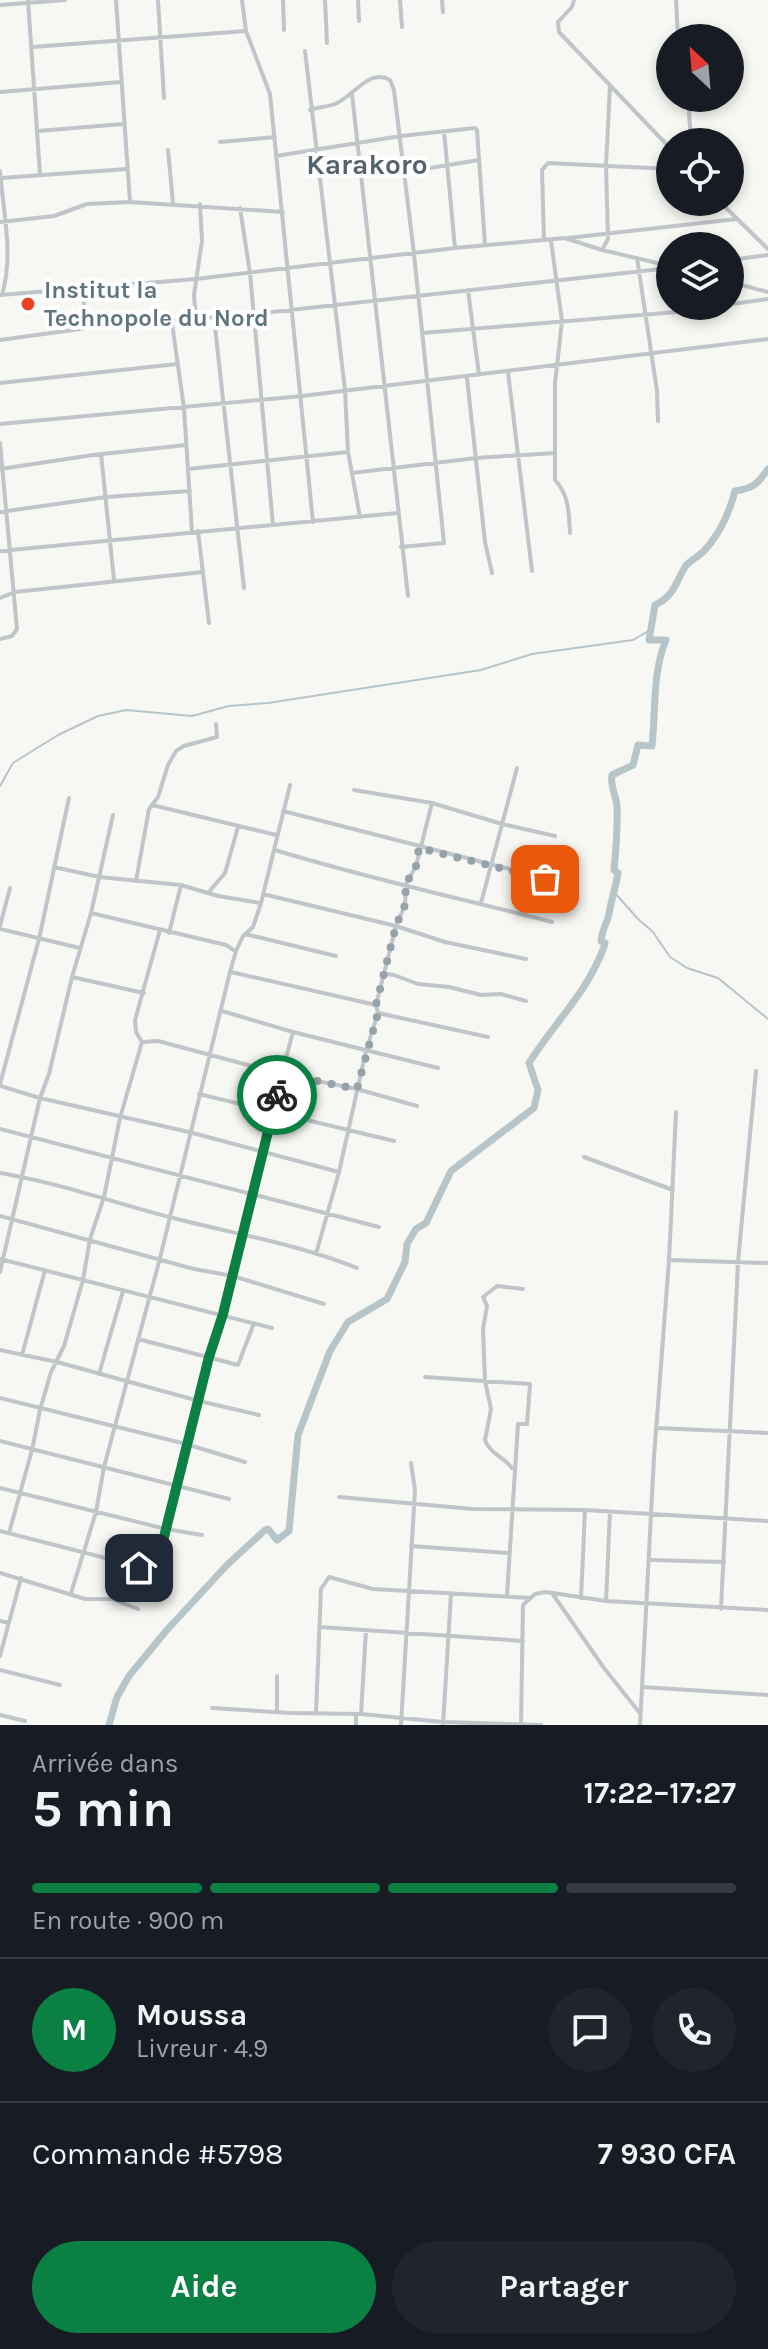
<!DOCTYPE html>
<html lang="fr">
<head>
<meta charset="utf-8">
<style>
  body { margin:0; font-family:Karla,sans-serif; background:#20242c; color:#f1f3f6; height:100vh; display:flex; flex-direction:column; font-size:30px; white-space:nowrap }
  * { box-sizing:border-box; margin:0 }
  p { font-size:26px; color:#9ea1a6 }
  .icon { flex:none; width:44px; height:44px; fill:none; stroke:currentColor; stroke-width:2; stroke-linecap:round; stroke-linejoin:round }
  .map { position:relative; height:1725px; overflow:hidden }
  .sheet { display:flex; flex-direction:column; background:#171b24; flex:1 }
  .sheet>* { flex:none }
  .needle { width:52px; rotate:334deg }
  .fabs { position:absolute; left:656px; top:24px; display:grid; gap:16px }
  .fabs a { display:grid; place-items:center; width:88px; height:88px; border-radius:50%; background:#171b24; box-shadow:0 4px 12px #0003; font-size:40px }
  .pin { position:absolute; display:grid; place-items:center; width:68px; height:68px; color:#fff; margin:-34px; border-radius:16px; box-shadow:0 4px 12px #0006 }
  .courier { position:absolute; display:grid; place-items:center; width:80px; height:80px; margin:-40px; border:6px solid #0b8043; border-radius:50%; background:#fff; color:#222; box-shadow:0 2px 10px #0007 }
  .head em { font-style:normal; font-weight:700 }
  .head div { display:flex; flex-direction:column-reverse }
  .head { display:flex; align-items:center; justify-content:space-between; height:136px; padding:0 32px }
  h1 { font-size:52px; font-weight:700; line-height:60px }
  .bar { display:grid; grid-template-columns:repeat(4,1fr); gap:12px 8px; align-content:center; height:96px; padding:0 32px }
  .bar i { height:10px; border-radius:6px; background:#363941 }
  .bar .selected { background:#0b8043 }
  .bar p { grid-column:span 4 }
  .line { display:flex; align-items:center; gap:20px; padding:0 32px; border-top:2px solid #363941 }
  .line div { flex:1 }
  .round { display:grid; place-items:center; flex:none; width:84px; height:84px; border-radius:42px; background:#20242c }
  .cta { display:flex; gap:16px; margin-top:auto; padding:16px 32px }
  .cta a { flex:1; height:92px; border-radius:48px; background:#0b8043; color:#fff; font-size:32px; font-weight:700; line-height:92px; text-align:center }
  .cta a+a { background:#20242c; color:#f1f3f6 }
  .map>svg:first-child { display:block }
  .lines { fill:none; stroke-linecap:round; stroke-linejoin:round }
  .stream { stroke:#b7c5c8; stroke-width:2 }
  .river { stroke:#b7c5c8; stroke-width:7 }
  .minor { stroke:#c0c5c9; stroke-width:4 }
  .done { stroke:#96a2a9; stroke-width:8; stroke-dasharray:0 14.4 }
  .route { stroke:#0b8043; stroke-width:10 }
  .poi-dot { fill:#e84223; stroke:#fff; stroke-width:3 }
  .labels { text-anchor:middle; stroke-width:8; stroke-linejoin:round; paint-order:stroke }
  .poi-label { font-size:24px; font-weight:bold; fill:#617580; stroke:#fff; text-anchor:start }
  .quarter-label { font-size:28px; font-weight:bold; fill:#54626b; stroke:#fff }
</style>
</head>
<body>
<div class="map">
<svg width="768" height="1725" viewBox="0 0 768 1725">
  <rect width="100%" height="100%" fill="#f7f7f4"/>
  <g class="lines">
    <path class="stream" d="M0,786L13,763L58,735L98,716L126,710L192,716L229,706L268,703L481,670L532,654L633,640L650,630
      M614,892L638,919L653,932L670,957L687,968L718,978L768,1019"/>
    <path class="river" d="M109,1725L117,1697L129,1676L166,1631L226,1566L265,1530L268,1529L277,1540L289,1531L298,1435L330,1351L348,1322L387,1299L405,1262L407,1244L416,1229L426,1223L451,1171L534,1108L538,1090L529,1063C554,1023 587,993 604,947L605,943L601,941C602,929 607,924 609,914C611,900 616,887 618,873L614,870C616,849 618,827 617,806C616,795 610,787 612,775L633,765L638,745L652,746C656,710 652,674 666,640H649L655,605C674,596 675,584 685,567C689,561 698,557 704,551C720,534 729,514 735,491C753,488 757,485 768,469"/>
    <path class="minor" d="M28,0L40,175
      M116,0L130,202
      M158,0L164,98
      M242,0L246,31L270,94L313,522
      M283,0L284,30
      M325,0L327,43
      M358,0L359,21
      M400,0L402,27
      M442,0L443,12
      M574,0L572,7L558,22L559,32L670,148
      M676,0L678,38
      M0,5L65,0
      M32,47L246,31
      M305,51L345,390L348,452L360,517
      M0,92L121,82
      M352,94L408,596
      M688,98L691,142
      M310,110C318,107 327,107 335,104C354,96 369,68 390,80L394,90L414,254L444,543L401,547
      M38,131L123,124
      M444,131L455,248
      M220,142L275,137
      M168,150L173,203
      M276,156L401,136L475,128L477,130L485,245
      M0,171C3,211 14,255 2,295
      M405,172L479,160
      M1,178L127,169
      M720,202L768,249
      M240,208L250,273L273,525
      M0,222L54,216L87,204L130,202L283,212
      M568,238L737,219
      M544,240L542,170L548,163L670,169
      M551,241L562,321L555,383V480C569,495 569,513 570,533
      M602,250L608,239L606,165L610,86
      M637,258L657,391L658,421
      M730,260L768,255
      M730,282L768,292
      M82,289L87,328
      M468,290L479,375
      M0,295L196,279L455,248L565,238L602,250L670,266
      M214,318L244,588
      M196,319L194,295L202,241L200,204
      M172,323L184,408L192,532
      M422,333L677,312L768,299
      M0,340L87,328L253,314L670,268
      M508,372L532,571
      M467,378L485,542L492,573
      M0,383L177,364
      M0,424L302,396L768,339
      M0,443L17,629L12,636L0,639
      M101,454L114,580
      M0,469L93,455L186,445
      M188,469L348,452
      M352,473L476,458L555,453
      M0,512L106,497L190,491
      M198,531L209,623
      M0,551L398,513
      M0,598L15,592L203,572
      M354,790L432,803L502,824L555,836
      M152,805L276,835
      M283,811L572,885
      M275,850C366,878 459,898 552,922
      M54,867L99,877L181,885L218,896L260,903
      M136,881L149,809L158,797L168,765L176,751L184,746L217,737L216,724
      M208,893L225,873L238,827
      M263,894L396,926L445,942L526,959
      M481,903L517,768
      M91,913L226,945L235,951
      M0,926L10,888
      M0,929L80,948
      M169,933L181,885
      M245,934L336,956
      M231,972L376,1005
      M386,974L394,975L418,984L449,987L481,995L501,994L526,1001
      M72,977L144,993
      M222,1011L293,1032L438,1068
      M378,1013L488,1037
      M142,1042L158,1041L282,1074L357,1089L417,1106
      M0,1084L39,939L69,798
      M0,1086L40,1098L189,1132L339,1172
      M199,1094L394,1141
      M0,1129L379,1227
      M584,1157L673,1190
      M0,1173C59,1183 115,1203 173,1218C235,1234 298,1244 357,1268
      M0,1216L194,1269L233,1276L324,1304
      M316,1254L339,1172L366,1051L378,1013L376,1005L396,926L405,905L406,884L416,866L432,803
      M0,1259L272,1328
      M669,1260L768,1263
      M0,1272L40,1098L49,1074L72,977L91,913L113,815
      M138,1339L238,1365L254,1323
      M0,1350L57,1362L199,1401L259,1415
      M22,1355L45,1270
      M99,1374L123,1291
      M425,1377L530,1384L527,1424H518L507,1595
      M0,1398L186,1444L245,1462
      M657,1428L768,1433
      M0,1441L229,1499
      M512,1468C504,1457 490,1454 485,1440L491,1409L485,1381L483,1329L487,1306L483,1297L497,1286L523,1289
      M0,1488L166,1529L202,1535
      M339,1497L473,1509L585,1510L768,1521
      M0,1531L152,1570L162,1545L209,1357L223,1314L261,1151L293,1032
      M9,1533L32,1450L40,1410L51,1372L64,1346L83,1280L90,1239L104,1197L120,1118L142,1042L136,1032L135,1020L160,930
      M411,1546L508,1553
      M651,1560L724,1562
      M0,1573L85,1599H112L138,1609
      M71,1593L96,1512L104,1467L160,1258L230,972L236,951L243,936L253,927L261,903L290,785
      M552,1593L604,1668L639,1712
      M581,1598L585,1510
      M606,1601L610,1512
      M721,1609L738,1262L756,1071
      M0,1621L9,1623
      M320,1627L523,1641
      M0,1656L21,1578
      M0,1670L60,1685
      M277,1676V1711
      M642,1687L768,1695
      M212,1708L290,1713L361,1714L443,1722L541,1725
      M316,1713L321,1589L329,1577L373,1589L530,1598
      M361,1714L366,1630
      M0,1715L25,1721
      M356,1725V1714
      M401,1725L415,1490L411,1463
      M443,1725L451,1594
      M521,1725L523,1605L535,1594L546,1592L606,1601L768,1610
      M640,1725L654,1457L669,1260L676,1112"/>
  </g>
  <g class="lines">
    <path class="done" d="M277,1095L282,1074L357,1089L378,1013L376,1005L396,926L405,905L406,884L416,866L419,848L545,879"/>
    <path class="route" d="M139,1568L152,1570L162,1545L209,1357L223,1314L277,1095"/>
  </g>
  <circle class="poi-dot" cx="28" cy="304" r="8"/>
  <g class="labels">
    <g class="poi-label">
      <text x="44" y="298">Institut la<tspan x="44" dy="28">Technopole du Nord</tspan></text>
    </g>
    <g class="quarter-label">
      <text x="367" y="174">Karakoro</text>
    </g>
  </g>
</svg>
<div class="fabs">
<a><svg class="needle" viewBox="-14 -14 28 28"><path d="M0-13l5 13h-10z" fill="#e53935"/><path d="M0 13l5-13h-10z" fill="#9ea1a6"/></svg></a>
<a><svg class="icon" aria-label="locate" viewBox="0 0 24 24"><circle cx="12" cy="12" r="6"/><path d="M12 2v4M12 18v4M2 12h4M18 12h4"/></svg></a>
<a><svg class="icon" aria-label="layers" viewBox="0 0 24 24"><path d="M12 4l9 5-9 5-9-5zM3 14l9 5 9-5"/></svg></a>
</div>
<div class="pin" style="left:545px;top:879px;background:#ea580c"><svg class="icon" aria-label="bag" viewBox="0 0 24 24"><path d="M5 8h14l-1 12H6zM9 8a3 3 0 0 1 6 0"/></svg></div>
<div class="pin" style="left:139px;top:1568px;background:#1f2937"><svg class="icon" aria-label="home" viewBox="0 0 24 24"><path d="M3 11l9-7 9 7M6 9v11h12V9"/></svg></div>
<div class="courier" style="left:277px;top:1095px"><svg class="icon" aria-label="bike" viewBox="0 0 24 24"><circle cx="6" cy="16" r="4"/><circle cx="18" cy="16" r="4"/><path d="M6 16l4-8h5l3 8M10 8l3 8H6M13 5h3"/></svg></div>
</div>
<section class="sheet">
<div class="head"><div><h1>5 min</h1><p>Arrivée dans</p></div><em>17:22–17:27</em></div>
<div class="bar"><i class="selected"></i><i class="selected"></i><i class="selected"></i><i></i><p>En route · 900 m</p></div>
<div class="line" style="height:144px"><b class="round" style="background:#0b8043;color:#fff">M</b><div><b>Moussa</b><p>Livreur · 4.9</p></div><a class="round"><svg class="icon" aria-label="chat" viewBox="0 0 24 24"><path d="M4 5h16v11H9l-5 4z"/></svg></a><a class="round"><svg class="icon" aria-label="phone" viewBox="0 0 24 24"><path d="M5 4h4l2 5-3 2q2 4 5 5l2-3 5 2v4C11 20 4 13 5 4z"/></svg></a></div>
<div class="line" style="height:104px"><div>Commande #5798</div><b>7 930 CFA</b></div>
<div class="cta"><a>Aide</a><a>Partager</a></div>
</section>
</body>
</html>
